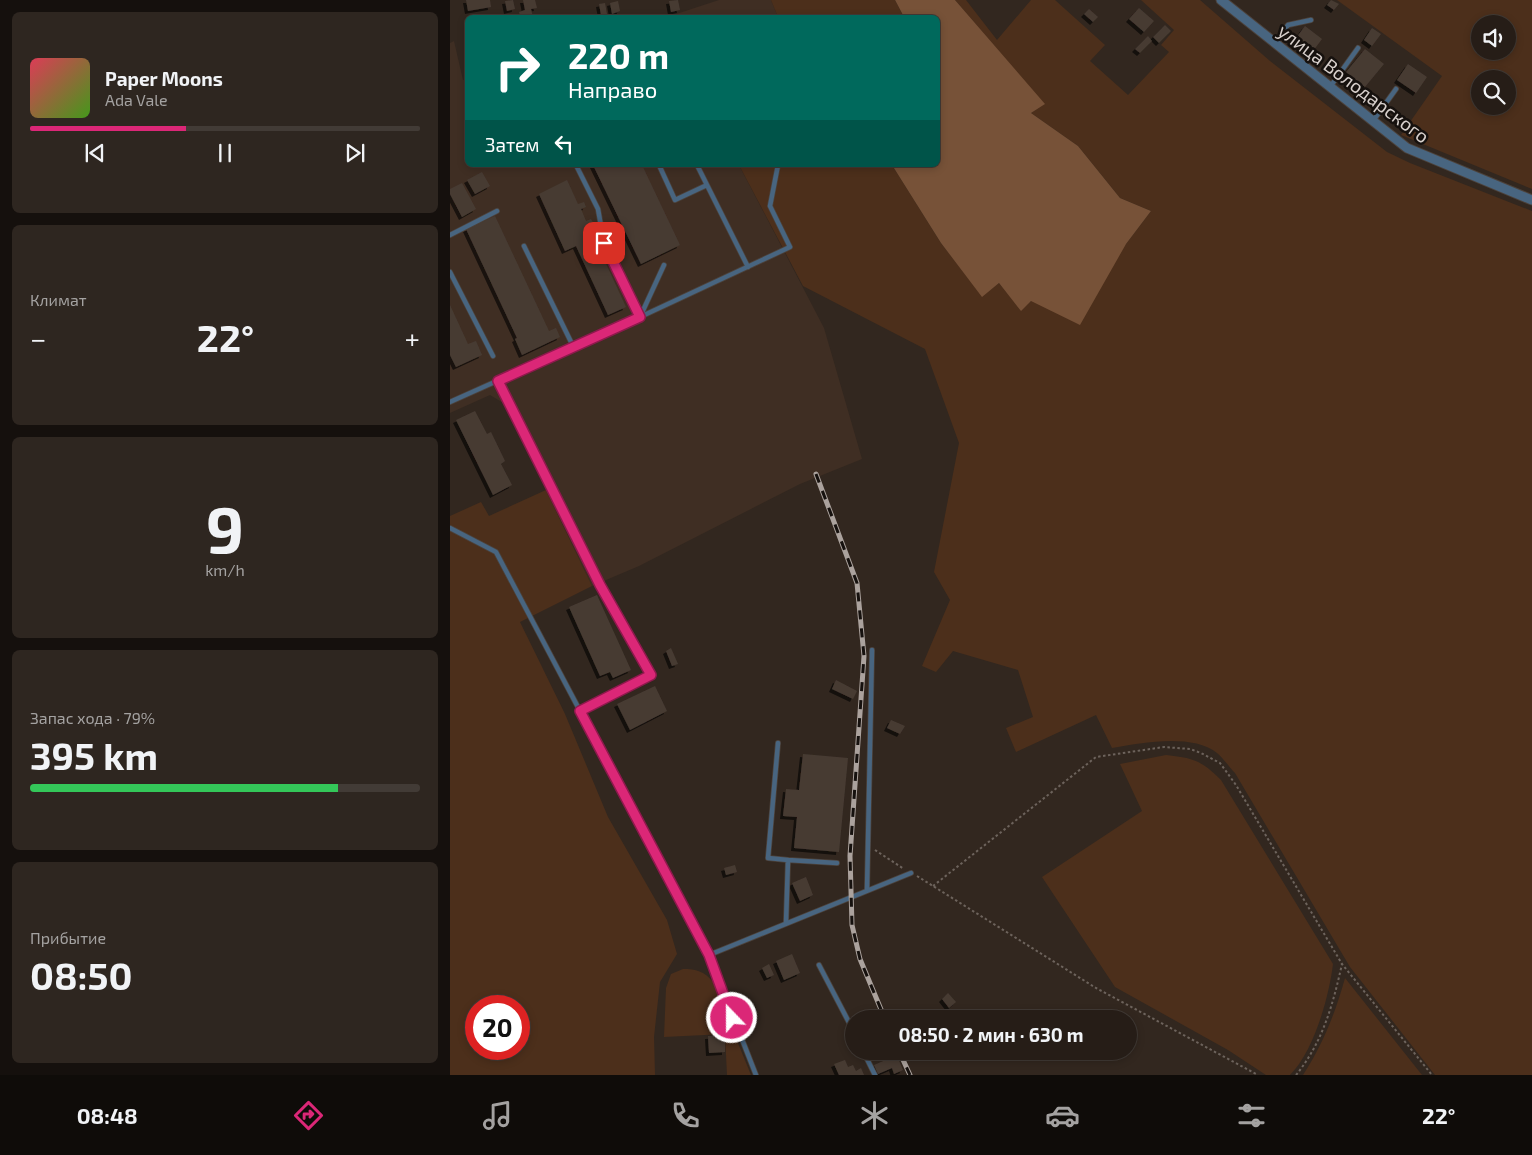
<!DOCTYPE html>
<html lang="ru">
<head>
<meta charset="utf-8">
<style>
  :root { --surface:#261d17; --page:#2e2620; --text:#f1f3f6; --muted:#a4a2a1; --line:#423b36; --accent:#db2777 }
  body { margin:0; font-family:"Exo 2",sans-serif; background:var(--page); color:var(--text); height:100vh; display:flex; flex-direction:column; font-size:19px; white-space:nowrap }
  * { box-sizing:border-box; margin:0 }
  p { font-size:16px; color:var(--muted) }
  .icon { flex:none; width:28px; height:28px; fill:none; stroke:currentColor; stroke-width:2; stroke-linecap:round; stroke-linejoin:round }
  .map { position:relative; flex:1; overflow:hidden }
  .sheet { display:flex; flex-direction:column; gap:12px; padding:12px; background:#15100d; width:450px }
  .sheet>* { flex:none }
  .hud { position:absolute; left:15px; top:15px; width:475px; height:152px; border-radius:8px; box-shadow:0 2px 8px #0003,0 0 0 1px var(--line); background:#00695c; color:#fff; overflow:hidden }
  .controls { position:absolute; left:1021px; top:15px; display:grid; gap:10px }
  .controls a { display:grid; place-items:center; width:45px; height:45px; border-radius:50%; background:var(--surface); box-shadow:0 2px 8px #0003,0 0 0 1px var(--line); font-size:25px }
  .speed { position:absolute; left:15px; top:995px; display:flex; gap:10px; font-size:25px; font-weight:700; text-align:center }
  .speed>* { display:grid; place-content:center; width:65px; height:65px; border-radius:50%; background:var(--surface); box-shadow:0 2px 8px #0003,0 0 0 1px var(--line); line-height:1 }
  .speed .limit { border:8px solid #d22; background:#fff; color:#111 }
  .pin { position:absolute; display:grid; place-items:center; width:42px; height:42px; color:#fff; margin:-21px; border-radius:10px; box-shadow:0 2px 8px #0006 }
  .me { position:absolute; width:55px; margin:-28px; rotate:338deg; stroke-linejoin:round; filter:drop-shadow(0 0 4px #0008) }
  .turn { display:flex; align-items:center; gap:18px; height:105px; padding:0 20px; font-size:22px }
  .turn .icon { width:65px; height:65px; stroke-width:2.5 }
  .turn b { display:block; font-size:35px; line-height:42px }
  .then { display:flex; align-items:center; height:48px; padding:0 20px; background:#0003; gap:10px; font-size:19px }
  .big { font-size:38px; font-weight:700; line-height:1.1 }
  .sheet .widget { flex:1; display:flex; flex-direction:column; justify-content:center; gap:8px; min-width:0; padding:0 18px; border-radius:8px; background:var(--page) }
  .sheet .dial { align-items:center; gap:0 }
  .dial b { font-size:65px; line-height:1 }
  .song { display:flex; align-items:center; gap:15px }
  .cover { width:60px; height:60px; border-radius:8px; background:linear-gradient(135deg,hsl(350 70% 55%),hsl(100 70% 35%)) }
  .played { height:5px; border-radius:2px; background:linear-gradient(90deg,var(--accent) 40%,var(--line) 40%) }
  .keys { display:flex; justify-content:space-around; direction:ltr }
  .heat { display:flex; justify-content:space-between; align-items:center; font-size:28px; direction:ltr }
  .charge { height:8px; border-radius:4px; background:linear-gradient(90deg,#34c759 79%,var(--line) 0) }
  .trip { position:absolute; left:395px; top:1010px; width:292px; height:50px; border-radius:25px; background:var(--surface); box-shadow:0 2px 8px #0003,0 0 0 1px var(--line); font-weight:700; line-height:50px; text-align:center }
  .tab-bar { display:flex; height:80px; justify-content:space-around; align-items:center; background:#0f0c09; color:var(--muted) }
  .tab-bar .icon { width:35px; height:35px }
  .tab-bar .selected { color:var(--accent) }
  .tab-bar b { font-size:22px; color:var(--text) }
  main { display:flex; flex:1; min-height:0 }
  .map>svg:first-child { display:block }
  .built { fill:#3f2e23 }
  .green { fill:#4c2f1b; fill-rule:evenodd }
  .forest { fill:#775238 }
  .building { fill:#473b33; filter:url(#shadow) }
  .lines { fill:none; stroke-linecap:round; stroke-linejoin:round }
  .service-casing { stroke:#4c423b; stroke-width:6 }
  .minor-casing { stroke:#4c423b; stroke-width:11 }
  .path { stroke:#6d635c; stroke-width:2; stroke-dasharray:2.5 2.5; stroke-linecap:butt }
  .service { stroke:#486580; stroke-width:4.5 }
  .minor { stroke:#486580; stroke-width:9 }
  .rail-casing { stroke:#aba29d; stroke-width:5 }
  .rail { stroke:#16110e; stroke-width:3; stroke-dasharray:9; stroke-linecap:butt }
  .route-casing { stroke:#8e194d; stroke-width:12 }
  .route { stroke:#db2777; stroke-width:9 }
  .labels { text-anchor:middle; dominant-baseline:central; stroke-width:5; stroke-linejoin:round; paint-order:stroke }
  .street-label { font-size:19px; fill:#d7cfcb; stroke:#16110e }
</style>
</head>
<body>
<main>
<section class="sheet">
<div class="widget">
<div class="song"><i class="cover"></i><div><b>Paper Moons</b><p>Ada Vale</p></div></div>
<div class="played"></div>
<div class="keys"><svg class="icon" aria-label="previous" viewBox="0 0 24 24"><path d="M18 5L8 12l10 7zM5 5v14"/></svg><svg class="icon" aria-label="pause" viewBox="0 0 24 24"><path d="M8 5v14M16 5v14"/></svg><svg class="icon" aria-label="next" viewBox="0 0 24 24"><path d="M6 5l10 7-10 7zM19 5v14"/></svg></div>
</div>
<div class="widget"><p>Климат</p>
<div class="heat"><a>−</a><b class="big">22°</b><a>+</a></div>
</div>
<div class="widget dial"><b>9</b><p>km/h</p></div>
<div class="widget"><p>Запас хода · 79%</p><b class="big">395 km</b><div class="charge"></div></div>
<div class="widget"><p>Прибытие</p><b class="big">08:50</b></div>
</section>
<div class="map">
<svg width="1082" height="1075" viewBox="0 0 1082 1075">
  <defs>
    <filter id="shadow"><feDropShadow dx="-3" dy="3" stdDeviation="0" flood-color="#0009"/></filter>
  </defs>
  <rect width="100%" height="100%" fill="#32271f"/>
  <!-- built -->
  <path class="built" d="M269,0H321L328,17L214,18Z
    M4,41L13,80L17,79L18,165H289L374,328L412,459L350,484L189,566L142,586L55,404L40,395L0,413V43Z"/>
  <!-- green -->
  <path class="green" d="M321,0H445L454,17H328Z
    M505,0H516L547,40L581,0H605L655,45L640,61L678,95L719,52L711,45L724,30L691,0H750L820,61L937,152L960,163L1082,211V1075H985L900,967L785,773C779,767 774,759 767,753C742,733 691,743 662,748L646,715L566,752L556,728L583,717L568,670L503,651L486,672L472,666L500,600L484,572L509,443L475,349L353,286L289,165H442L491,243L532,296L549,283L571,310L581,301L676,244L701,211L670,198L628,146L581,113L594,104Z
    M887,0H1082V189L951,135L992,76ZM1030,24H1058V51H1030ZM1030,79H1058V106H1030Z
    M96,490L142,586L70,622L115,714L158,817L217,920L227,954L210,982L204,1037L205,1075H0V516L31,502L39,516ZM26,1006H69V1049H26Z
    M716,755C743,758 751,760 771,780L883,964C879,997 864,1051 840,1075H816L778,1050L665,987L592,877L692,811L670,764Z
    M233,969C246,969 254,971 263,982L301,1075H277L275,1034L214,1037L216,988L221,974Z
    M895,978L972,1075H853C873,1044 885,1014 895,978Z"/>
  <!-- forest -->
  <path class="forest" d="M445,0H505L595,104L581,113L628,146L670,198L701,211L676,244L630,325L581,301L571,311L549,283L532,297L491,243L442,165H488V18L454,17Z"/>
  <!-- building -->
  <path class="building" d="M16,0H40L41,7L18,11Z
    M63,0L65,9L57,11L55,1Z
    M73,0H85L87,8L81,9L83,17L78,18L77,15L70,16L69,12L75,10Z
    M228,0L230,10L221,12L219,1Z
    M881,0L889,4L884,10L877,5Z
    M168,1L170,11L162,14L160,3Z
    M155,3L157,14L151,15L149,4Z
    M689,8L704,21L694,32L679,19Z
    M639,9L648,17L643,22L634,14Z
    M715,25L721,31L709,43L703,37Z
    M855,26L872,39L863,51L846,38Z
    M922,28L931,34L922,46L914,40Z
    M698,36L702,41L690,53L685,49Z
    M915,49L934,64L915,87L896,72Z
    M958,64L977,77L966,93L947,80Z
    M143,165H192L230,245L191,264Z
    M32,172L40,186L25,194L17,180Z
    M117,180L128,204L134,202L136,207L131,209L136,221L141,219L145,226L140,229L176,307L158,315L126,246L115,251L89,194Z
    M12,183L26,209L12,217L0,194V189Z
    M45,216L99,331L106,328L110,337L72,355L65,339L67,338L16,229Z
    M0,305L18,344L26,341L32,355L6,367L0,355Z
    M25,411L37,434L41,432L55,461L51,464L62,485L43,495L6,420Z
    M147,595L181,670L163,678L160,672L150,676L119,607Z
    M221,648L228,664L222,666L216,651Z
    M386,680L407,691L403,699L382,689Z
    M205,686L217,711L180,730L167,704Z
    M441,720L455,726L450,734L437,728Z
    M353,754L398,758L389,852L344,848L347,817L333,816L336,789L349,790Z
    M285,865L287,872L276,875L274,868Z
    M356,877L363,895L350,901L342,883Z
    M342,954L350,973L334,980L326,961Z
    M319,964L324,975L317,978L312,968Z
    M498,993L506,1002L499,1008L492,999Z
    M513,1009L520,1019H498Z
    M275,1035V1052L259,1053L258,1036Z
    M445,1051L453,1070L444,1074L442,1068L428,1074L424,1065L438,1059L436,1055Z
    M395,1060L398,1067L403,1065L406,1071L411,1068L414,1075H389L384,1064Z"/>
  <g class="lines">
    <defs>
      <path id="service" d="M825,43L838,25L861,20
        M880,87L908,48
        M923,121L946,89
        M209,165L225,200L257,185
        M247,165L298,267
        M0,235L47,211
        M74,246L123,346
        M0,272L43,356
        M190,317L340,247L320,206L328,165
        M190,317L214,265
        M49,381L150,585L201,675L130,711
        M0,402L190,317L154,243L148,209L126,165
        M0,528L46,552L259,955
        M328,743L318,858L338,860
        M417,890L422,650
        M336,923L338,860L387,863
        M369,965L404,1032
        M413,1051L425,1075
        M306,1075L259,955L461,873"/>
      <path id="minor" d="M771,0L957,148L1082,200"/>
    </defs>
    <!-- service casing -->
    <use href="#service" class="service-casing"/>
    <!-- minor casing -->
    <use href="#minor" class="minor-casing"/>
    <!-- path -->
    <path class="path" d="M425,850L454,869
      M467,876L646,988L808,1075
      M483,886L646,757L714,747L740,749L751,753L770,763L786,785L892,964L982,1075
      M846,1075C873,1042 883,1004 892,964"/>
    <!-- service -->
    <use href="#service" class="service"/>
    <!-- minor -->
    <use href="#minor" class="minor"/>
    <defs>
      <path id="rail" d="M366,474L407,583L414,656L400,856L402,925L410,959L435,1019
        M449,1051L460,1075"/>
    </defs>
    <!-- rail casing -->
    <use href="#rail" class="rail-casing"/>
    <!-- rail -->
    <use href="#rail" class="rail"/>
  </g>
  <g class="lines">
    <defs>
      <path id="route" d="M154,243L190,317L48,381L150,585L201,675L130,711L259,955L282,1018"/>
    </defs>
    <!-- route casing -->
    <use href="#route" class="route-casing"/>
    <!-- route -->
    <use href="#route" class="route"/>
  </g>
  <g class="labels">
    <!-- street labels -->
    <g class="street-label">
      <text transform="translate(904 83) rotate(37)">улица Володарского</text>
    </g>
  </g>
</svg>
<div class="controls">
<a><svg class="icon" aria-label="sound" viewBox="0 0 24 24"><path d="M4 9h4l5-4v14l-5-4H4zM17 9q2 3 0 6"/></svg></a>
<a><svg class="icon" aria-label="search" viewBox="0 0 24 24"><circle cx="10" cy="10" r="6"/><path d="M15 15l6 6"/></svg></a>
</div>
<div class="speed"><div class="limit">20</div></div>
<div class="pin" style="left:154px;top:243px;background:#d93025"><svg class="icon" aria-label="arrive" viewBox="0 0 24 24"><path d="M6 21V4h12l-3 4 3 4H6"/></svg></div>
<svg class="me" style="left:282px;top:1018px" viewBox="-20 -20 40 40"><circle r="17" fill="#db2777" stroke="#fff" stroke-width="3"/><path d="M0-11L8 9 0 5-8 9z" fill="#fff"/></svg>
<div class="trip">08:50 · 2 мин · 630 m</div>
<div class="hud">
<div class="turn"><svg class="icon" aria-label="right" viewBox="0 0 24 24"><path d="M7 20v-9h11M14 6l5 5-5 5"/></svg><div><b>220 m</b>Направо</div></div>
<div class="then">Затем<svg class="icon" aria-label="left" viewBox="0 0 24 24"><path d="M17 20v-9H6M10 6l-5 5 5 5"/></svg></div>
</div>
</div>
</main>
<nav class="tab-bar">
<b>08:48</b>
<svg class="icon selected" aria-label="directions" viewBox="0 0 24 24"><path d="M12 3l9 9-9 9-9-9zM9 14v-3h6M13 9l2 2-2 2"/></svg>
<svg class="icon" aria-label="music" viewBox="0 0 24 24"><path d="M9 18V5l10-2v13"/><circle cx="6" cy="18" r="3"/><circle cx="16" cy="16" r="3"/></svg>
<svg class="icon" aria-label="phone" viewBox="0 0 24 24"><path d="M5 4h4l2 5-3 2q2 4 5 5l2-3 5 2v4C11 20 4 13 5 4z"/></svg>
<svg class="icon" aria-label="climate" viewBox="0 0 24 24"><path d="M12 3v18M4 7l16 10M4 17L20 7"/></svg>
<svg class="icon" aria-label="car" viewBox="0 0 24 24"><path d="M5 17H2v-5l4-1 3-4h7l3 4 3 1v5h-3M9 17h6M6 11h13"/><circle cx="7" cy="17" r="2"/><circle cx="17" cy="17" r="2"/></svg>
<svg class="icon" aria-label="filters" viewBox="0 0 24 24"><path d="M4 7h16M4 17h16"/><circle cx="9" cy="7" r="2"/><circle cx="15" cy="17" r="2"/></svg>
<b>22°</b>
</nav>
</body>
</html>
